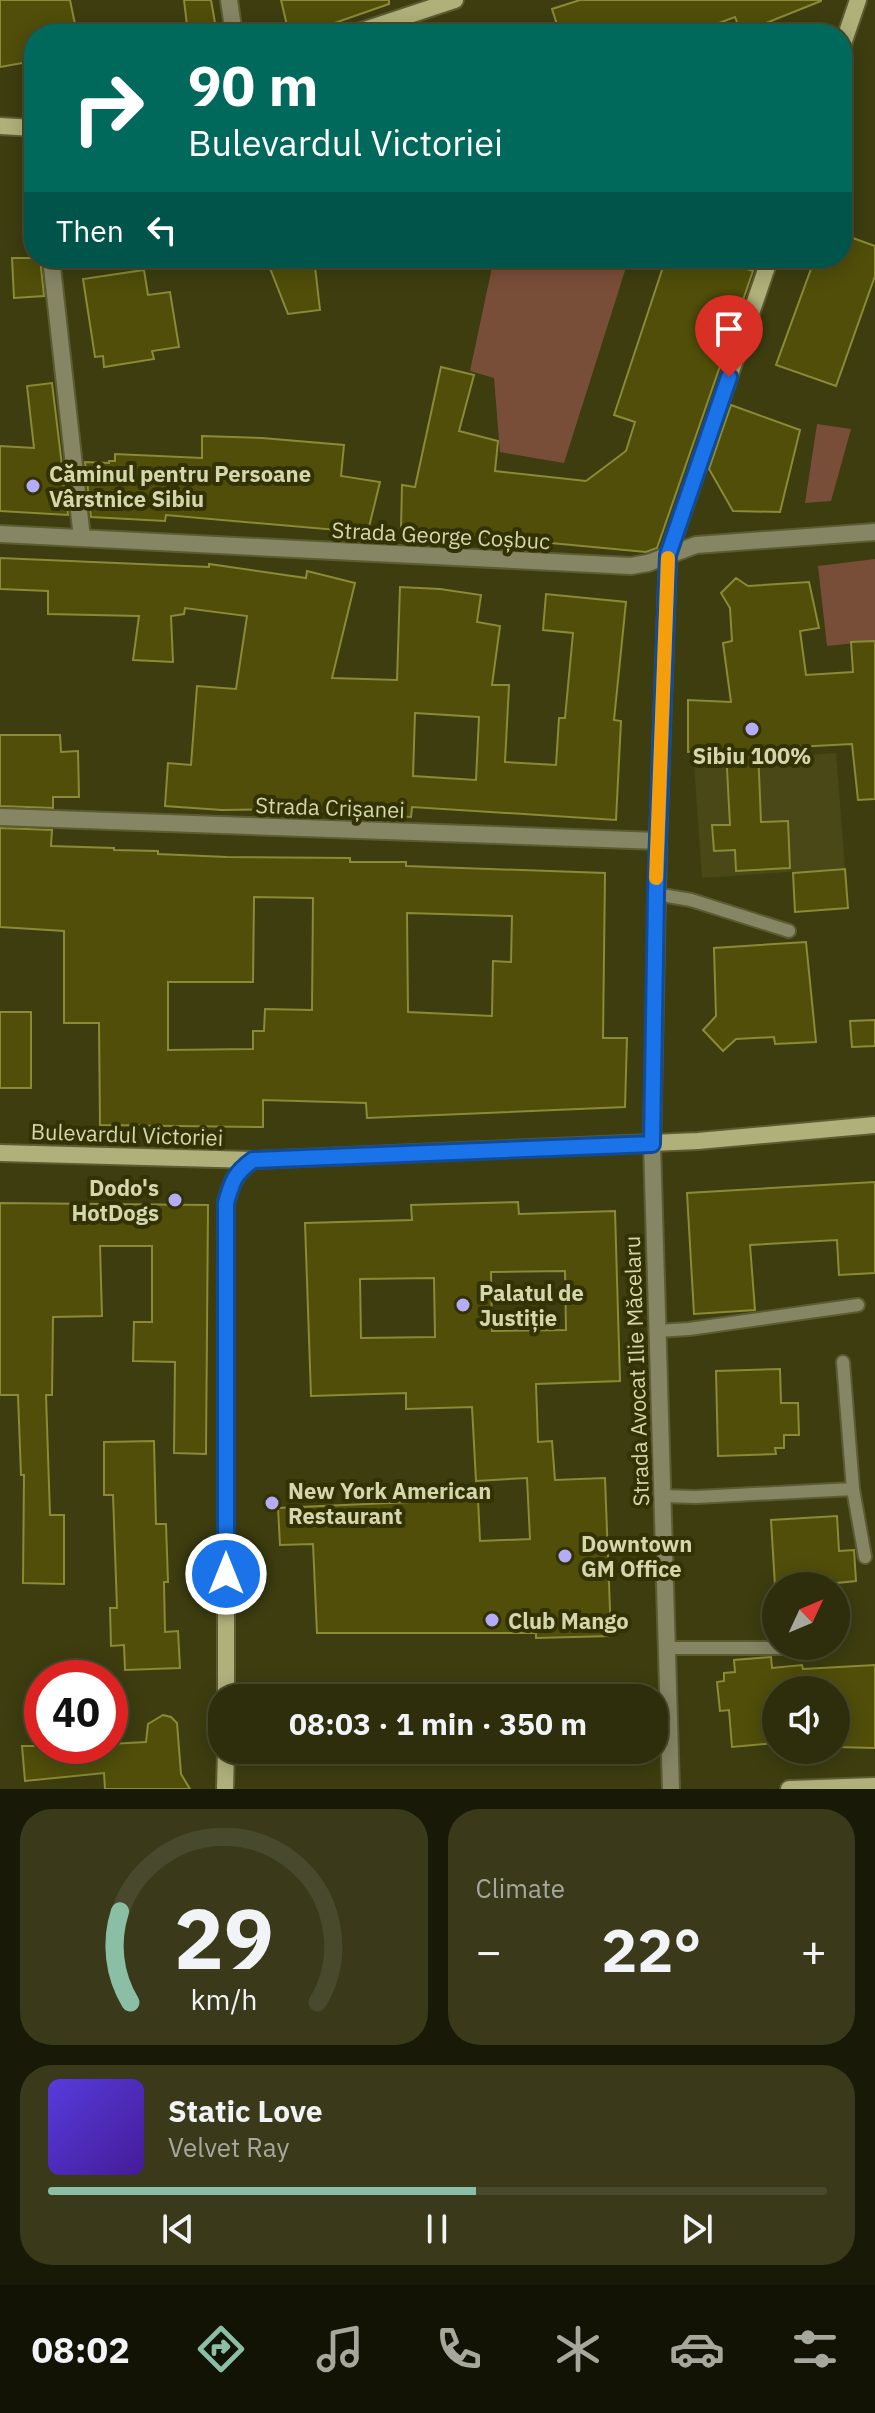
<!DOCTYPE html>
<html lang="en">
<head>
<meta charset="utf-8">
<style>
  :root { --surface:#2e2e0c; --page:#3a3a1a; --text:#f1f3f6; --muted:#a7a89d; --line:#494a2d; --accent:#8abfa5 }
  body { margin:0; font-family:"IBM Plex Sans",sans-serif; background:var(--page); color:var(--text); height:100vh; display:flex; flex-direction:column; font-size:30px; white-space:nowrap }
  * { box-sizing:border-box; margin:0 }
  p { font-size:26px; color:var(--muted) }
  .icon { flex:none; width:44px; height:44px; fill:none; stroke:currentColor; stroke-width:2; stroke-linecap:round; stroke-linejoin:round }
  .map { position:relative; height:1789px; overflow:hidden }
  .side { display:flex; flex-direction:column; gap:20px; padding:20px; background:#191907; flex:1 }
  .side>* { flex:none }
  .guide { position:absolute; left:24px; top:24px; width:828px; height:244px; border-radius:32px; box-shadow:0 4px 20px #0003,0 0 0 2px var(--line); background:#00695c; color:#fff; overflow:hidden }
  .needle { width:52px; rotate:46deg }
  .controls { position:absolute; left:762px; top:1572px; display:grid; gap:16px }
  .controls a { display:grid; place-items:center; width:88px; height:88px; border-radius:50%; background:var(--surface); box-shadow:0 4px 20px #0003,0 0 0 2px var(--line); font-size:40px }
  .speed { position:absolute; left:24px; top:1660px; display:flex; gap:16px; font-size:40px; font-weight:700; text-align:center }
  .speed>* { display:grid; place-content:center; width:104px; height:104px; border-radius:50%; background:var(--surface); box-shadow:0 4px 20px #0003,0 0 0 2px var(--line); line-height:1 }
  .speed .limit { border:12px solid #d22; background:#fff; color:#111 }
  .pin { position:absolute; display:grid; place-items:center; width:68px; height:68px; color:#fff; margin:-82px -34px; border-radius:50% 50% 50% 0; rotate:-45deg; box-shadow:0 0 8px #0007 }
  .pin .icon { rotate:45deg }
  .me { position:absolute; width:88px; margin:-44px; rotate:0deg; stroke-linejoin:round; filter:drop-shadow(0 0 6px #0008) }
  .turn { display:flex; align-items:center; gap:28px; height:168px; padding:0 32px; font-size:36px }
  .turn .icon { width:104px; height:104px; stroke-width:2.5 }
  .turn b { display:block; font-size:56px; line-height:68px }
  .then { display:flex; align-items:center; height:76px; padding:0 32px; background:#0003; gap:16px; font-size:30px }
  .big { font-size:60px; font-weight:700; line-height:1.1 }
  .side .tile { flex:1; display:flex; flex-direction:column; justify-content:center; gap:12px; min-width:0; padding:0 28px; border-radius:32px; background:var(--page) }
  .side .dial { align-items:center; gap:0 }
  .dial svg { height:208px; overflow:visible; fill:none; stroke:var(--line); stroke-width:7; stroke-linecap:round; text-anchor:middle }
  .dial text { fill:var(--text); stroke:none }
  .song { display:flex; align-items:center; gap:24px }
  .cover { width:96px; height:96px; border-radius:12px; background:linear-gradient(135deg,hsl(250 70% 55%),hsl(260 70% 35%)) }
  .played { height:8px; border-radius:4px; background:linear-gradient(90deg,var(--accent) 55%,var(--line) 55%) }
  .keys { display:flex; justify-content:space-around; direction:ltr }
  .heat { display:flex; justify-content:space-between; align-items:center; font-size:44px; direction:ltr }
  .side .tiles { flex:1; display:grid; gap:20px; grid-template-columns:1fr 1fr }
  .tile:last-child { grid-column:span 2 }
  .trip { position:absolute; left:208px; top:1684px; width:460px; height:80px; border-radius:32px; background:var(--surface); box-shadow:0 4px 20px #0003,0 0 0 2px var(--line); font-weight:700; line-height:80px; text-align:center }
  .dock { display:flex; height:128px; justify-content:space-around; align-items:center; background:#121205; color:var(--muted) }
  .dock .icon { width:56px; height:56px }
  .dock .on { color:var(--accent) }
  .dock b { font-size:36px; color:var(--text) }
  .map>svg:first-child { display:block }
  .built { fill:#494816 }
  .green { fill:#794e38 }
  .building { fill:#504e09; stroke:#8b8a37; stroke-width:2; fill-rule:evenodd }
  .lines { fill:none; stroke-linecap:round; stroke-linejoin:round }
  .lane-casing { stroke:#5b5c30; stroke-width:16 }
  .street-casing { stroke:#5b5c30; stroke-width:20 }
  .secondary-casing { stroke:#5b5c30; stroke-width:20 }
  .lane { stroke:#868665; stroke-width:12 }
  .street { stroke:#868665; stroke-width:16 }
  .secondary { stroke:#b0b07b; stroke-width:16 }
  .route-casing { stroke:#114b97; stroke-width:20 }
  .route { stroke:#1a73e8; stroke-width:14 }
  .slow { stroke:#f59e0b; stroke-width:14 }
  .poi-dot { fill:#b4acf9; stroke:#333204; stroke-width:3 }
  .labels { text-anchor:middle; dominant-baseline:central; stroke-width:8; stroke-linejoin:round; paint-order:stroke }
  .poi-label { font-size:22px; font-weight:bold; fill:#d5d6ae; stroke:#333204; text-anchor:start }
  .street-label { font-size:22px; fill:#d5d6ae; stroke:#333204 }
</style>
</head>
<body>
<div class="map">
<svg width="875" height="1789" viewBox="0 0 875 1789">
  <rect width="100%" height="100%" fill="#3d3d10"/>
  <!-- built -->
  <path class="built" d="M836,753L845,868L702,878L694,763Z"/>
  <!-- green -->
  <path class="green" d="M494,258H629L564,463L500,452L494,378L470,371Z
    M817,424L851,429L831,501L805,503Z
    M875,559V641L827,646L818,566Z"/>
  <!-- building -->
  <path class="building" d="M0,0H70L77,34H34V61L0,67Z
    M184,0H211L217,34H188Z
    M281,0H389V4L303,34H289Z
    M580,0H821V1L741,33L735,17L689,34H560L552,9Z
    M842,234L875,246V276L836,386L776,365L815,258H842Z
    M12,258H40L44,296L14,298Z
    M266,258H314L320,310L288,314Z
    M666,258H714L753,271L657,548L646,552L401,529L402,485L415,487L441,367L474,375L459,431L498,441L495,471L586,481L626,451L635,422L614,415Z
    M144,270L148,295L170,292L179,347L152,351L154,359L104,367L103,356L95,357L83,279Z
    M52,383L68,515L0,511V446L34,448L27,386Z
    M731,405L800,430L780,512L733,511L709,469Z
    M202,436L262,438L344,445L341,476L380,482L369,527L337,525V530L166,515L165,521L91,517L85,462L109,463V461H115V454L202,458Z
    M0,558L209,567V564L306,578L307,571L355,583L332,678L397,680L400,587L440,589L481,595L477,622L500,626L492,685H509L505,762L556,765L559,718H565L573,633L543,630L546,594L626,602L614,720L621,721L616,820L412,807L411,817L278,809L222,810L165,806L168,763L191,765L197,686L236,689L247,616L185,608L184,614L171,616L173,662L133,660L139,616L48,614V591L0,589ZM415,713L479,717L476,780L413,776Z
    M736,578L748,586L809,582L819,628L800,631L806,675L853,672L851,642L875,641V799L858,800L852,744L758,749L761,822L788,821L790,868L736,871L735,850L714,851L712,825H730L726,750L688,752V700L731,702L723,643L732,641L730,608L721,593Z
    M0,735H60L61,752L78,751L79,797H53V808L0,806Z
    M0,828L52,830L51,846L114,848V850L158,851V854L227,857L350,858V862H406V866L605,873L603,1038H627L625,1107L367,1118L366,1103L263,1100V1127L100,1125L99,1023H64V931L0,927ZM254,897L313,898L312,1010L265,1009L264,1031H253V1049L168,1050V982H253ZM407,913L512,916L511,962L493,961L492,1016L408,1012Z
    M845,869L848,908L795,912L793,873Z
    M806,942L816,1042L775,1044L774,1037L736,1039L723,1051L703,1030L716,1016L714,948Z
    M0,1012H31V1088H0Z
    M875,1020V1046L852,1047L850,1021Z
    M875,1182V1273L839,1275L837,1240L750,1245L755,1310L694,1314L687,1193Z
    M518,1202L519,1214L615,1211L620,1381L536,1384L538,1442L552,1441L555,1480L605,1478L611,1636L536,1638V1633H317L313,1544L280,1545L278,1508L478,1499L480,1541L530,1539L527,1478L476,1481L472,1407L406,1409V1393L311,1396L305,1223L412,1220L411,1205ZM565,1271L566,1330L492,1331L491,1272ZM434,1278L435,1337L361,1338L360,1279Z
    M0,1203L208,1205L206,1454L174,1453L175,1362L133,1361L134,1322H152V1246H100L102,1316L53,1317L52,1395H46L50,1515H64V1584L23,1583L24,1475H21L18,1395H0Z
    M780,1369L781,1403H798L799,1435H784V1448H775L776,1454L718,1456L716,1371Z
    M154,1441L156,1524H166L168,1582H164L165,1632L178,1631L180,1668L125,1670L124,1645L111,1646L110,1608H117L113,1495H104V1442Z
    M837,1516L839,1551L854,1550L856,1581L837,1583V1586H775L771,1520Z
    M771,1657L772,1668L802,1665L803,1669L875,1665V1748L836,1747V1690H776V1743L732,1747L729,1710L720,1711L717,1682L724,1681V1673L735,1672L734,1660Z
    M163,1715L171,1717L177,1723L181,1774L190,1789H105L104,1773L25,1781L22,1746H110V1744L146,1742L148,1724Z"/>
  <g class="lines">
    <defs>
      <path id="lane" d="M656,894L691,900L789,931
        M657,1331L689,1329L858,1305
        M853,1489L865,1557
        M662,1496L696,1497L853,1489L843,1362
        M666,1648H821"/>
      <path id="street" d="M229,0L234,34
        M51,258L82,538
        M0,534L631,566L648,563L696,545L875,532
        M0,817L658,841
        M652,1144L671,1789"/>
      <path id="secondary" d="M352,34L455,0
        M842,47L858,0
        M0,126L34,128
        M652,1144L658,841L668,555L770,258
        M0,1153L253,1160L698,1141L875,1125
        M226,1698V1203C232,1181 235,1173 253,1160
        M225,1789L226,1750
        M789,1789L875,1786"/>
    </defs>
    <!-- lane casing -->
    <use href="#lane" class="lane-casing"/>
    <!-- street casing -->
    <use href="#street" class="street-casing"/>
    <!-- secondary casing -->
    <use href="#secondary" class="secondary-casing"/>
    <!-- lane -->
    <use href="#lane" class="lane"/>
    <!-- street -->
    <use href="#street" class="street"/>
    <!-- secondary -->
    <use href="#secondary" class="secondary"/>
  </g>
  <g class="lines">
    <defs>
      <path id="route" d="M226,1574V1203C232,1181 235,1173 253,1160L652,1144L656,894L668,555L729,377"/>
    </defs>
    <!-- route casing -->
    <use href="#route" class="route-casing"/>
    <!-- route -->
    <use href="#route" class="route"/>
    <!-- slow -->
    <path class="slow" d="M656,878L668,558"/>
  </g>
  <!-- markers -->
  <g class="poi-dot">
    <circle cx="33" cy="486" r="8"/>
    <circle cx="752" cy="729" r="8"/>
    <circle cx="175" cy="1200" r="8"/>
    <circle cx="463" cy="1305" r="8"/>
    <circle cx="272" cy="1503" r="8"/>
    <circle cx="565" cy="1556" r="8"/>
    <circle cx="492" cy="1620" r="8"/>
  </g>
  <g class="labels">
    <!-- poi labels -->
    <g class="poi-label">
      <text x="49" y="473">Căminul pentru Persoane<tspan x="49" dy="25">Vârstnice Sibiu</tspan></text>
      <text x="752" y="755" text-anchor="middle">Sibiu 100%</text>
      <text x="159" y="1187" text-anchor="end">Dodo's<tspan x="159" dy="25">HotDogs</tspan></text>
      <text x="479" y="1292">Palatul de<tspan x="479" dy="25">Justiție</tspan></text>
      <text x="288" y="1490">New York American<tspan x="288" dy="25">Restaurant</tspan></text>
      <text x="581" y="1543">Downtown<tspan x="581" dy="25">GM Office</tspan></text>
      <text x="508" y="1620">Club Mango</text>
    </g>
    <!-- street labels -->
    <g class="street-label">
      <text transform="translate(441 535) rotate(3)">Strada George Coșbuc</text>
      <text transform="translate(330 807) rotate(2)">Strada Crișanei</text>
      <text transform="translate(127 1134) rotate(2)">Bulevardul Victoriei</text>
      <text transform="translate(636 1371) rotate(-92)">Strada Avocat Ilie Măcelaru</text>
    </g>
  </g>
</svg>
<div class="controls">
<a><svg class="needle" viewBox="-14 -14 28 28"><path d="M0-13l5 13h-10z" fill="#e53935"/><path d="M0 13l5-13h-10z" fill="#a7a89d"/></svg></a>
<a><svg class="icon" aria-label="sound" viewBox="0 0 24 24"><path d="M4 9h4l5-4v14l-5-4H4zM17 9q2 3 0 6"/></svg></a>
</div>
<div class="speed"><div class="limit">40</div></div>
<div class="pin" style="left:729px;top:377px;background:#d93025"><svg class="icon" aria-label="arrive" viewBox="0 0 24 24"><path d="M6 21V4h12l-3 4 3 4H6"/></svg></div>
<svg class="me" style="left:226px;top:1574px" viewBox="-20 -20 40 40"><circle r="17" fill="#1a73e8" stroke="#fff" stroke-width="3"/><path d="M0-11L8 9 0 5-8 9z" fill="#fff"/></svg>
<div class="trip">08:03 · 1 min · 350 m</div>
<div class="guide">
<div class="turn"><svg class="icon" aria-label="right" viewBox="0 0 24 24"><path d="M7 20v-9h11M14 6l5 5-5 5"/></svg><div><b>90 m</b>Bulevardul Victoriei</div></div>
<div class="then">Then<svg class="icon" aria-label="left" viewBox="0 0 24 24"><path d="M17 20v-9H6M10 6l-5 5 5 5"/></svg></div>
</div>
</div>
<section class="side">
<div class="tiles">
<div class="tile dial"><svg viewBox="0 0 100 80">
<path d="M14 69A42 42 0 1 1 86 69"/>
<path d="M14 69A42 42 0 0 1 10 34" stroke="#8abfa5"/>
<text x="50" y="56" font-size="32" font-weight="700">29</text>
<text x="50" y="72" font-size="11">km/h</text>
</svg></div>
<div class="tile"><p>Climate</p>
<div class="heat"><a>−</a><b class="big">22°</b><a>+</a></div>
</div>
<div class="tile">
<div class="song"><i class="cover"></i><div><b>Static Love</b><p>Velvet Ray</p></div></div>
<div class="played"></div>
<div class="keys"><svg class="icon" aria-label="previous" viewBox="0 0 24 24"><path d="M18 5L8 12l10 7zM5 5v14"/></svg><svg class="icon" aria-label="pause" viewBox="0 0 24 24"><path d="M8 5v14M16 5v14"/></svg><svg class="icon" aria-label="next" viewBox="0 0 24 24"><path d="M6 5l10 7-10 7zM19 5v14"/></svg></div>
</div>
</div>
</section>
<nav class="dock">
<b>08:02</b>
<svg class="icon on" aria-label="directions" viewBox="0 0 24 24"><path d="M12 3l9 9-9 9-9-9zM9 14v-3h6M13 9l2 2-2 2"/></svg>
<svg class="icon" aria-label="music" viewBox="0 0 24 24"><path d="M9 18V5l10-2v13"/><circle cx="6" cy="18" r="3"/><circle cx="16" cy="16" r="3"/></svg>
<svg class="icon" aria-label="phone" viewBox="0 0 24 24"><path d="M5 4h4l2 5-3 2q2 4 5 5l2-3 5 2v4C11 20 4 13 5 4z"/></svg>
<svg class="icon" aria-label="climate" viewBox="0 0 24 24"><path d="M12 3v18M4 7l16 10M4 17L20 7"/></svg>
<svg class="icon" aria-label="car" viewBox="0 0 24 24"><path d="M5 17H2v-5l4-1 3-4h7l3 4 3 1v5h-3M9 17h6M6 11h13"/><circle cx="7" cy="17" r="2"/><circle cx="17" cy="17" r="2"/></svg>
<svg class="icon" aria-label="filters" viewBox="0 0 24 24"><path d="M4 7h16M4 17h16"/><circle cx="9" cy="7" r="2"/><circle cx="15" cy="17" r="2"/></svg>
</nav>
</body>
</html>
